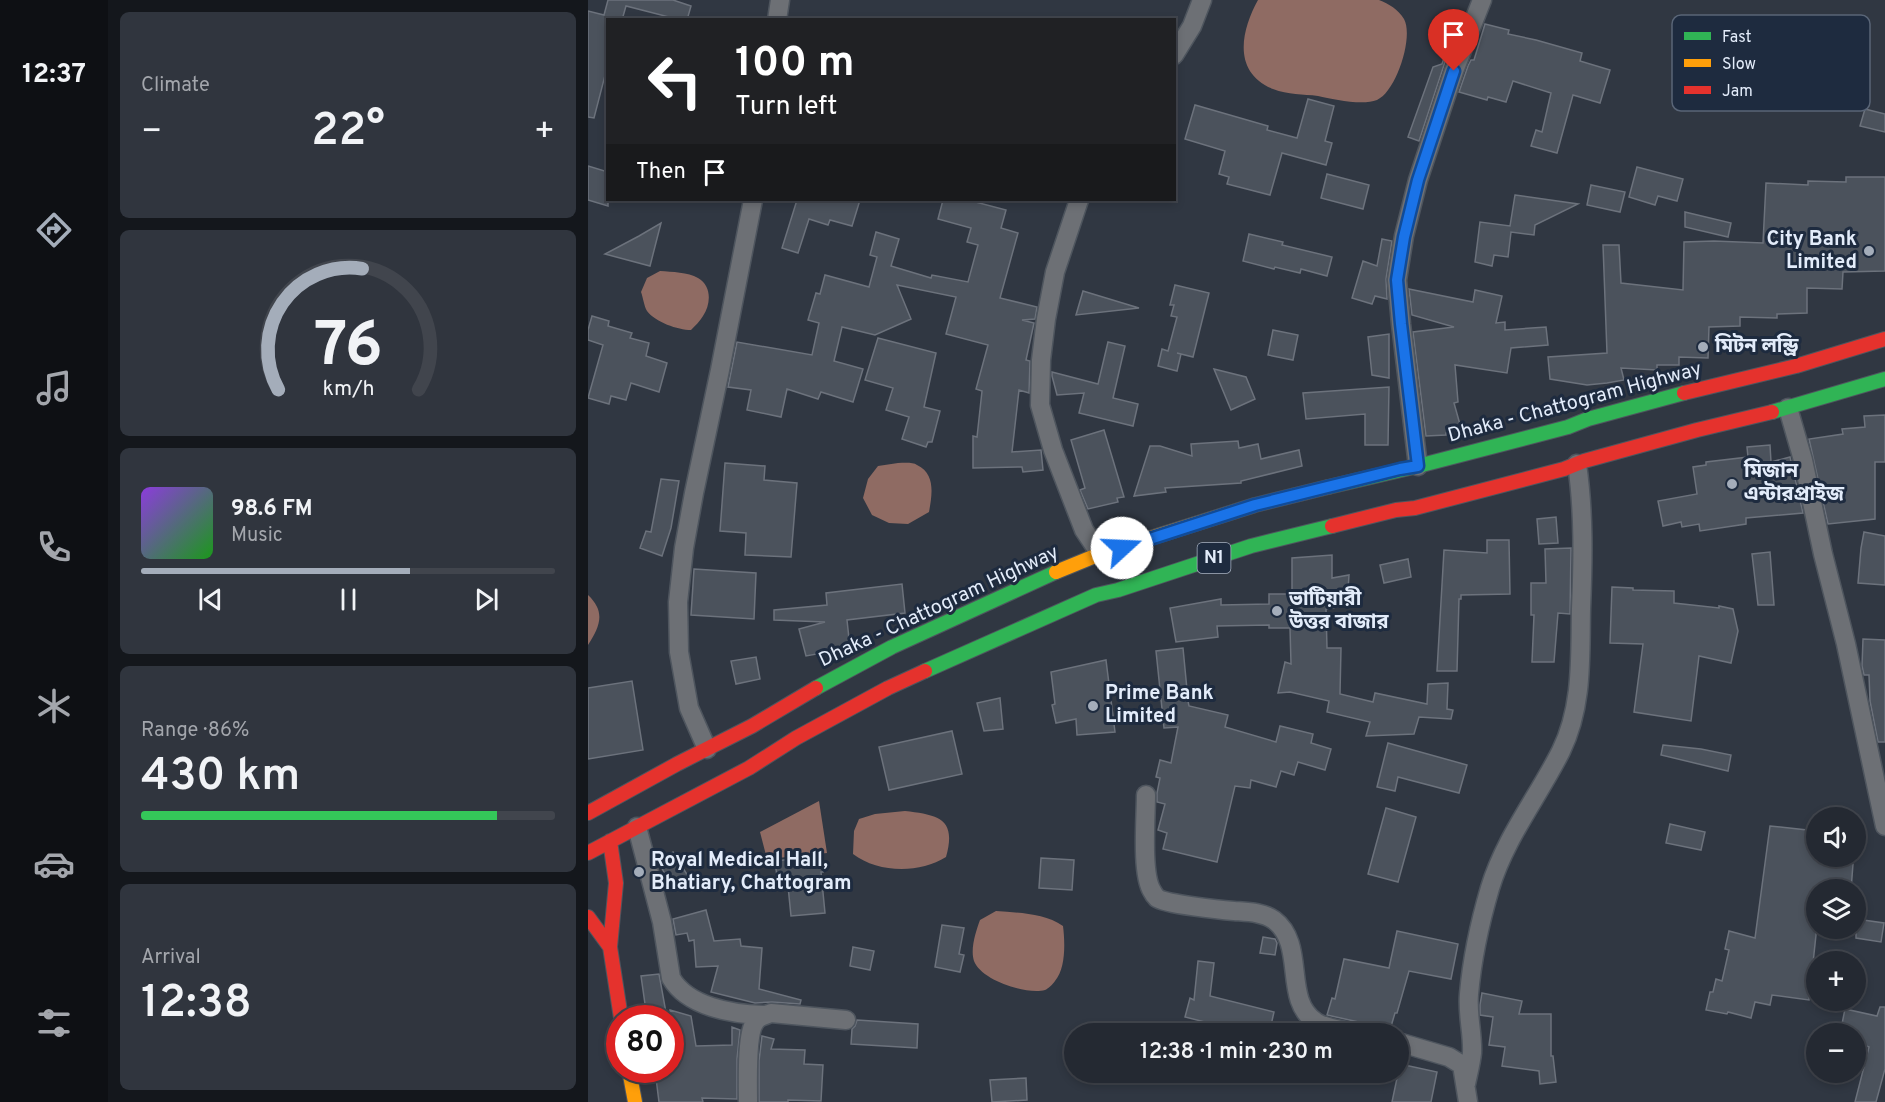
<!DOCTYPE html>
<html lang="en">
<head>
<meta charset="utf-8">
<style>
  :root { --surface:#242932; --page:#30353e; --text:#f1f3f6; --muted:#a3a6ac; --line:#41454d; --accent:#a4adba }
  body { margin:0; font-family:Overpass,"Noto Sans Bengali",sans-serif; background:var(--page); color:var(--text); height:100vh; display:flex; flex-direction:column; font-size:22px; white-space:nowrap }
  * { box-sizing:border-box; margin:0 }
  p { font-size:20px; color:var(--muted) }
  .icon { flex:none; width:33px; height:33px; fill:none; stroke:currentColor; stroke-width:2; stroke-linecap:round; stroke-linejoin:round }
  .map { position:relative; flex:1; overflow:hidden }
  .sheet { display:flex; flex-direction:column; gap:12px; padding:12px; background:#14171c; width:480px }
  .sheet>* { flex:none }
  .guide { position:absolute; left:18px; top:18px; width:570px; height:183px; border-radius:0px; box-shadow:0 3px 9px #0003,0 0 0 2px var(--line); background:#202124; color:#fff; overflow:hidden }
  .buttons { position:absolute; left:1218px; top:807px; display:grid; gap:12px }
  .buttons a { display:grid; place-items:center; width:60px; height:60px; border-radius:50%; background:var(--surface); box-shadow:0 3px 9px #0003,0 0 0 2px var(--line); font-size:30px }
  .speed { position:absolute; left:18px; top:1005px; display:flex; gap:12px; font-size:30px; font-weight:700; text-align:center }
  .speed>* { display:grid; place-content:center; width:78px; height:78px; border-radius:50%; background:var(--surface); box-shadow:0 3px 9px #0003,0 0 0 2px var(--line); line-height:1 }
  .speed .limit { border:9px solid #d22; background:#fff; color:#111 }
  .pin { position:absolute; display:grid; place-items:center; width:51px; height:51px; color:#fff; margin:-62px -26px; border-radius:50% 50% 50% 0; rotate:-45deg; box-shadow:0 0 6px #0007 }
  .pin .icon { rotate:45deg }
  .me { position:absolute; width:66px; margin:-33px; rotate:70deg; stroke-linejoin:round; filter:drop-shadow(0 0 4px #0008) }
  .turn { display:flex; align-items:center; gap:21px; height:126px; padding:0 30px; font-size:27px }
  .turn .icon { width:78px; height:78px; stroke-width:2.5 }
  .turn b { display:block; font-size:42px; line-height:51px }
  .then { display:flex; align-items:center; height:57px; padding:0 30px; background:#0003; gap:12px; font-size:22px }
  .big { font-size:45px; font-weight:600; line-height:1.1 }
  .sheet .tile { flex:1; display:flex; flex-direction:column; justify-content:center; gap:9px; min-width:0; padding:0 21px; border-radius:9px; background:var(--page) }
  .sheet .dial { align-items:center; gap:0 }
  .dial svg { height:156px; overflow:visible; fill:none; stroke:var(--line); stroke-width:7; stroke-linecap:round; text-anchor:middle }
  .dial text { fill:var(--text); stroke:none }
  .song { display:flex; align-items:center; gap:18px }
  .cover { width:72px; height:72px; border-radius:9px; background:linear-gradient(135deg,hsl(270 70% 55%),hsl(120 70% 35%)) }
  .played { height:6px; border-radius:3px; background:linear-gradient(90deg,var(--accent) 65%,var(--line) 65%) }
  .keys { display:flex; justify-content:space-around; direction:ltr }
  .heat { display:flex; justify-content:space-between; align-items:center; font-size:33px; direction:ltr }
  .charge { height:9px; border-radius:4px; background:linear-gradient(90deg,#34c759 86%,var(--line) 0) }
  .trip { position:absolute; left:476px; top:1023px; width:345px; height:60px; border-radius:30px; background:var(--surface); box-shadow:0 3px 9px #0003,0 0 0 2px var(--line); font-weight:600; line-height:60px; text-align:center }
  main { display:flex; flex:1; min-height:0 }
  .menu { display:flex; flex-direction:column; width:108px; justify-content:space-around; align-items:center; background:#0e1014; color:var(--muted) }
  .menu .icon { width:42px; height:42px }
  .menu .on { color:var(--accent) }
  .menu b { font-size:27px; color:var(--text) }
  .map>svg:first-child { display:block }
  .water { fill:#8f6b63 }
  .building { fill:#4b525c; stroke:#6c727c; stroke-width:1.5 }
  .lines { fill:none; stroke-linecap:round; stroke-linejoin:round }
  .street-casing { stroke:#4e555e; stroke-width:21 }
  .fast-casing { stroke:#4e555e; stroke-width:16 }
  .slow-casing { stroke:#4e555e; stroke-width:16 }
  .jam-casing { stroke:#4e555e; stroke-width:16 }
  .street { stroke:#6d7075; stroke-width:18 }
  .fast { stroke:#30b455; stroke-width:14 }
  .slow { stroke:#ff9f0a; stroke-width:14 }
  .jam { stroke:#e5322d; stroke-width:14 }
  .route-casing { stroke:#114b97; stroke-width:15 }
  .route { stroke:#1a73e8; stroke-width:10 }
  .poi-dot { fill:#a4adba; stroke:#1e2b3f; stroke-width:2 }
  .labels { text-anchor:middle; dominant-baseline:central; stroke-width:6; stroke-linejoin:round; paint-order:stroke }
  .shield { fill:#1e2b3f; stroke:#a8b2c2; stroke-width:1.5 }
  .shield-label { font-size:18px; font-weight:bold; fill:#e3ecfa }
  .poi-label { font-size:20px; font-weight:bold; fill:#e3ecfa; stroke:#1e2b3f; text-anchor:start }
  .street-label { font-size:20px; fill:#e3ecfa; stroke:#1e2b3f }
  .key { fill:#1e2b3f; stroke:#596577; stroke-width:1.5 }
  .key-label { font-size:16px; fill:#e3ecfa }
</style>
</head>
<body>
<main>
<nav class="menu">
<b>12:37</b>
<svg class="icon on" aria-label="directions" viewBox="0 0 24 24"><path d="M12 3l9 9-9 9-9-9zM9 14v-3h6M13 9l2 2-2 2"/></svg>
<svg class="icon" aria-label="music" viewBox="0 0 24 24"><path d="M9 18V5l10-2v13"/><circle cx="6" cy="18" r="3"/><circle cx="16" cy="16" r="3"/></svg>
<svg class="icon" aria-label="phone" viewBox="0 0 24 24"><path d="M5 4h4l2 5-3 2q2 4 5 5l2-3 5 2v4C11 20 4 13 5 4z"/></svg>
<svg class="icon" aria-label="climate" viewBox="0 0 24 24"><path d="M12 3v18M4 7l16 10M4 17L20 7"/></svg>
<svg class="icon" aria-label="car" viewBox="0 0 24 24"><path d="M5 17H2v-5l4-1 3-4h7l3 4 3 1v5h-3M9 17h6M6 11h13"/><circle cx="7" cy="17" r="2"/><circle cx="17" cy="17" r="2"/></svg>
<svg class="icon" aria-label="filters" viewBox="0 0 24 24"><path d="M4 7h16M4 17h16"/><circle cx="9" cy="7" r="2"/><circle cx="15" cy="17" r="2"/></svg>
</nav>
<section class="sheet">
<div class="tile"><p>Climate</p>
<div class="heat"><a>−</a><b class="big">22°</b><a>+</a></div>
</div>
<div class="tile dial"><svg viewBox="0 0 100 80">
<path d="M14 69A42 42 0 1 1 86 69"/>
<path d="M14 69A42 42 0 0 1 57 7" stroke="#a4adba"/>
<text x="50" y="56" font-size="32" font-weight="700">76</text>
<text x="50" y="72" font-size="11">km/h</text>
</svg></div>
<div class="tile">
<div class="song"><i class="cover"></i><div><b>98.6 FM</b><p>Music</p></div></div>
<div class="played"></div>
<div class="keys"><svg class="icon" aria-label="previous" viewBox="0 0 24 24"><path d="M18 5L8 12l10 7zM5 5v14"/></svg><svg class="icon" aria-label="pause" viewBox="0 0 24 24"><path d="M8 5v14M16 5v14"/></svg><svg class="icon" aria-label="next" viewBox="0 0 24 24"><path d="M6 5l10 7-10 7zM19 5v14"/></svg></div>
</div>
<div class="tile"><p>Range · 86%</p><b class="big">430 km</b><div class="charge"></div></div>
<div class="tile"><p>Arrival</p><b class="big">12:38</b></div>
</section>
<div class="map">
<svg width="1297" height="1102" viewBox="0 0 1297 1102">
  <rect width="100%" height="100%" fill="#303742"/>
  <!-- water -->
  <path class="water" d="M670,0H791C801,4 810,9 816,19C826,37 808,92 789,100C774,106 745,99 730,96C715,94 700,95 685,89C644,72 653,31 670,0Z
    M72,271C84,272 100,272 110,278C124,286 123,304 115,316C112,321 107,326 103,330C90,330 67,322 59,311C56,306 55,297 53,292L59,278Z
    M310,463C316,463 325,462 329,465C348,474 344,495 341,512L320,524L301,523L284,515L275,498L280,479L290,466Z
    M0,595C18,612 12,626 0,645Z
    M231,801L239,853L179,859L172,832Z
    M317,811C350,815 369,818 358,857C331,874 290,873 265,854L266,831L271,819L287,814Z
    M408,911C431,913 456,913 475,926C477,942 478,968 467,981C465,984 460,989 457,990C438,995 393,980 386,961C382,949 388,931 392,920Z"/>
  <!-- building -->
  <path class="building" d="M20,0H85L103,6L99,20H80L81,17L38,6L34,20H20V64L6,118L0,117V11L16,15Z
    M897,24L921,30L920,34L948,40L994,53L992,61L1022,70L1012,103L985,95L969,153L943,146L948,130L954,132L963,93L925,81L918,102L900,97L899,100L871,92L880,66L883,60H886Z
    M856,58L858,59L831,141L820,137L845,67L854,64Z
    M720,99L746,106L737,141L744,143L738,165L694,153L682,195L639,184L641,177L631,174L637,151L597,139L607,105L680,126L679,130L709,138Z
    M1277,109L1297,114V132L1272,126Z
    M0,166L20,172V206L0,200Z
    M1049,167L1095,179L1089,201L1070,196L1067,205L1041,197Z
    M739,174L781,185L775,209L733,198Z
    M1258,177H1297V271L1255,272L1254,289L1219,288V313L1189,314V318L1152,317V326L1121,327L1120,358L1091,357V365H1069V370L1033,368L1036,380L1019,383L999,385L962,379L960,357L1019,353L1015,245H1031L1033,283L1095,290L1096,242L1126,241L1175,243L1178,183L1220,185V181L1258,182Z
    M1003,185L1037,192L1032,212L999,205Z
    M927,195L990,204L947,225L946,235L923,232L920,257L906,255L904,266L887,262L892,222L922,226Z
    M209,200H272L264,226L242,220L240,225L221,219L210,253L194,248Z
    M355,200H380L418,210L413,228L430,233L412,298L449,307L447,319L434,320L446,323L438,360L442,361L441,393L431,390L424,452L453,450L455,470L435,472L434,467L385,468V436L389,437L394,391L388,389L400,345L358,334L368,297L309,285L323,319L287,335L254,327L246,361L275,369L265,402L233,392L230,399L199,389L193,417L159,410L163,390L140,387L149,342L224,355L231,323L220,320L228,293L232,294L237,275L281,287L289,257L282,255L288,232L311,239L303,266L343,278L344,275L380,282L390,245L379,242L383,228L350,219Z
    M1097,212L1143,223L1140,237L1097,227Z
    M73,223L62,266L17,254L51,236Z
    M661,234L695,242L694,245L744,257L739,276L713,269L712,273L687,267L686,269L655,261Z
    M794,239L804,241L798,279L799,299L787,296L784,304L764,298L775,261L789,266Z
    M587,285L621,293L605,357L589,353L593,354L589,371L570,366L574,349L580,351L589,317L583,316L586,305H582Z
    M821,289L885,302L887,290L914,296L908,323L917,322V330L958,327L960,345L923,348L919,373L867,365L870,402L866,403L873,428L858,433V435L838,436L825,332L866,327L824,315Z
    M495,291L551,308L488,315Z
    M4,316L21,321L20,326L44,333L42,338L61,343L58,356L79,363L71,392L43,383L38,400L23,396L21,404L0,398L15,345L0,340V330Z
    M685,330L710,335L705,360L680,355Z
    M801,334V378L784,375L780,337Z
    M290,338L348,353L336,407L352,411L344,442H340L338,447L314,439L321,417L298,410L305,388L277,380Z
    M520,342L537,346L525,398L550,404L545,426L491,413L496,393L469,395L464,376V372L510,384Z
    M626,369L658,377L667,399L643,410Z
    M801,387L800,445H777V414L718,419L715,393Z
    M1297,415V462H1287V519L1240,524L1221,439L1255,434L1254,429L1277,427L1276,416Z
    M516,430L536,497L529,498L530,502L500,509L492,490L497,488L483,440Z
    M650,441L651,448L670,444L673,459L711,450L714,466L653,481V483L577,488L578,492L546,496L562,446H572L604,456L603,444Z
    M1182,445L1183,462L1202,457L1215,513L1158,518V524L1112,531L1111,524L1094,527L1093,522L1075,526L1070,501L1109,494L1105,467L1118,465V462L1160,457L1159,447Z
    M137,463L177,466L176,480L209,483L203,557L157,555L158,533L132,531Z
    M73,479L91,481L83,528L74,556L52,548L58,531L63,532Z
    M968,517L970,543L951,544L949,519Z
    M1276,532L1297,536V585L1270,583L1273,548Z
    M899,540H921L922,594L873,595V599H871L869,671H849L856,550L899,553Z
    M983,548L982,614L970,613L966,662H944L946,615H943V583H958L957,549Z
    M1182,552L1186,605H1170L1164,554Z
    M744,555V578L761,575L759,605L738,609L739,648H753L752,694L785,702L787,693L839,704L840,684L860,683L859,709L865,710L863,719L831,717L826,734L778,736L782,722L739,712L741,701L702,692L690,693L697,662L703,664L702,628H681V625L629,626L630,637L588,642L582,608L633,599V605L681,604V594H704V558Z
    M820,559L823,577L796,583L792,565Z
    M106,569L168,573L166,619L103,615Z
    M314,584L317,613L259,620L262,648L218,656L211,629L237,622L186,620V610L239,605L238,593Z
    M1024,587L1045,588V590L1086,591V603L1131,608V606L1145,609L1150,631L1143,663L1111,656L1103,721L1046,712L1055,644L1022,643Z
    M1275,639L1297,640V742H1290L1282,701L1281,675H1276L1274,666Z
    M595,648L600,700L597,701H600L601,706L640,715L637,727L688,742L692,726L725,734L723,743L743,749L737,770L710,762L706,775L693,771L688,787L663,780L662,788L647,786L629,862L575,849L579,833L570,830L577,804L569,802V793L572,778L568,777L572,760L583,763L590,727L576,728L568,651Z
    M168,657L172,679L148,684L143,661Z
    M518,660L527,732L489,735L488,719L468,723L464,705L467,704L463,672Z
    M44,681L55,750L0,759V688Z
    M412,698L415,729L396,731L389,703Z
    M364,731L374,774L301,790L291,747Z
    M800,743L879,765L871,793L810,777L807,791L789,787Z
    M1075,745L1113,749L1143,755L1140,771L1073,755Z
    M798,808L828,817L810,882L780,874Z
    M1082,824L1117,832L1113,850L1078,843Z
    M1182,826L1228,831V856H1263L1262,864H1265L1263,890H1228V935L1221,1000L1184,995L1182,1005L1167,1002L1163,1018L1140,1012L1139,1014L1118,1010L1122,992H1125L1128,979L1134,981L1141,950L1137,949L1141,931L1167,938Z
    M85,852L100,876L84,887L70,861Z
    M234,856L235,872H233L237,913L203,916L199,876L189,877L187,861Z
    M453,858L486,860L484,890L451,888Z
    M118,910L126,941L152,939L153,946L174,948L171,989L213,1000L212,1004L184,1002L167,1003L123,992L130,966L108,967L106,940L101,941L99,933L88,935L85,919Z
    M1268,919L1296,923L1293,942L1268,938Z
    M354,925L376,928L371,954L376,955L372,972L347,967Z
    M809,931L870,944L863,979L821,971L809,1013H807L801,1033L781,1027L775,1023L739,1015L744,998L747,999L756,959L801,968Z
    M675,937L687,939L689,943L687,955L672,953Z
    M265,947L286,951L282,970L262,966Z
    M610,961L626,963L622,996L686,1012L681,1034H664L597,1017L602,998L606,1000Z
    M71,974L79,1018H59L53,976Z
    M894,993L934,1001L931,1014H963V1056H965L968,1082L952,1084L951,1071L914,1066L917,1047L901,1045L905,1017L892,1015V1005Z
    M1292,1007H1297V1069L1288,1102H1267L1281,1047L1268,1042L1271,1034H1252L1257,1009L1289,1016Z
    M82,1010L103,1016L108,1046L144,1045V1027L152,1030L149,1059V1099L114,1098L115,1102H71L67,1070H82Z
    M269,1020L330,1024L329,1048L263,1044L264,1029L267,1026Z
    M174,1036L186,1039L183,1049L217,1050L216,1064L235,1065L233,1101L200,1100V1102H171V1061Z
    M812,1064L849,1072L843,1102H804Z
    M438,1078L439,1100L404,1102L402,1080Z"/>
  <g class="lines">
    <defs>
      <path id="street" d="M189,20L192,0
        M586,55L604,26L614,0
        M491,200L467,272L458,319L453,360L452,405L465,450L496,530L512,554
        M1200,408L1215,460L1235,554L1258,644L1297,826
        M830,466L813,324L809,280L816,236L830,180L866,71L894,0
        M119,749L101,708L91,652L90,602L96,548L106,493L132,370L165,200
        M558,795C558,817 553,873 564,891C565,893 567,896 569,898C577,904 633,910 646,911C659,912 675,912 686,920C719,945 694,1000 728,1022C738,1029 761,1031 773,1034
        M49,827L74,922L83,978C100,1007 144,1014 175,1015
        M810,1042L861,1057L874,1065L880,1102
        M878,1084C880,1074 883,1063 884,1053C885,1034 879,1014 881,994C884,959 892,922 902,888C917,838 950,797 973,751C995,706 992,658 993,609C995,561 996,512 989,464
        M160,1102C160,1085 158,1034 167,1022C170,1017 178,1015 183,1013L258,1020"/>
      <path id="fast" d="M1184,412L1297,379
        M740,487L830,466L980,427L1000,419L1096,393
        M337,671L508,595L530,590L663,546L744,526
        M228,688L304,647L468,572"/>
      <path id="slow" d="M468,572L512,554L667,505L740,487
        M41,1070L47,1102"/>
      <path id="jam" d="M1096,393L1208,366L1297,339
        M744,526L808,510L827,508L976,469L996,461L1109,430L1184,412
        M0,813L89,764L164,726L228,688
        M22,841L28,883L22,947L33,1018
        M0,853L161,768L208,738L300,688L337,671
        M0,917L22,947"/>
    </defs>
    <!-- street casing -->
    <use href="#street" class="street-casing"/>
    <!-- fast casing -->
    <use href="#fast" class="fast-casing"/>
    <!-- slow casing -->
    <use href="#slow" class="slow-casing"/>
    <!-- jam casing -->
    <use href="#jam" class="jam-casing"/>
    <!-- street -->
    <use href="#street" class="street"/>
    <!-- fast -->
    <use href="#fast" class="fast"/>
    <!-- slow -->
    <use href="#slow" class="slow"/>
    <!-- jam -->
    <use href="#jam" class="jam"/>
  </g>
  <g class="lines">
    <defs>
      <path id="route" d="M534,548L667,505L812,469L830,466L813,324L809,280L816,237L830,180L866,71"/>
    </defs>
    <!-- route casing -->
    <use href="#route" class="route-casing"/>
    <!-- route -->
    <use href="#route" class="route"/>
  </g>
  <!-- markers -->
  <g class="poi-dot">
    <circle cx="1281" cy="251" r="6"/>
    <circle cx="1115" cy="347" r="6"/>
    <circle cx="1144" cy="484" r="6"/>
    <circle cx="689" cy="611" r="6"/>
    <circle cx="505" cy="706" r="6"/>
    <circle cx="51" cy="872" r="6"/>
  </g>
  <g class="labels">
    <!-- shield labels -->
    <rect class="shield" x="609.5" y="543" width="33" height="30" rx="4.5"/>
    <g class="shield-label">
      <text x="626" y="558">N1</text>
    </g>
    <!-- poi labels -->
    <g class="poi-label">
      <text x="1269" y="240" text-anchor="end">City Bank<tspan x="1269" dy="23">Limited</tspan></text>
      <text x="1127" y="347">মিটন লন্ড্রি</text>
      <text x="1156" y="472">মিজান<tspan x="1156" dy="23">এন্টারপ্রাইজ</tspan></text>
      <text x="701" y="600">ভাটিয়ারী<tspan x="701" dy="23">উত্তর বাজার</tspan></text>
      <text x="517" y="694">Prime Bank<tspan x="517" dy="23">Limited</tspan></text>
      <text x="63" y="861">Royal Medical Hall,<tspan x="63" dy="23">Bhatiary, Chattogram</tspan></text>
    </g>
    <!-- street labels -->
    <g class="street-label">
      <text transform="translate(987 403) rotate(-15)">Dhaka - Chattogram Highway</text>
      <text transform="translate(351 607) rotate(-25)">Dhaka - Chattogram Highway</text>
    </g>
  </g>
  <!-- legend -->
  <rect x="1084" y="15" width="198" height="96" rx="9" class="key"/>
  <rect x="1096" y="32" width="27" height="8" fill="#30b455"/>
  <rect x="1096" y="59" width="27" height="8" fill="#ff9f0a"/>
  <rect x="1096" y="86" width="27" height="8" fill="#e5322d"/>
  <g class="key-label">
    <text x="1134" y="42">Fast</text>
    <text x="1134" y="69">Slow</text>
    <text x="1134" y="96">Jam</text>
  </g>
</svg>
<div class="buttons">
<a><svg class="icon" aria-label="sound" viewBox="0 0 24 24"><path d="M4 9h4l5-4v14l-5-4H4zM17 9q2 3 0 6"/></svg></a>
<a><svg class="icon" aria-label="layers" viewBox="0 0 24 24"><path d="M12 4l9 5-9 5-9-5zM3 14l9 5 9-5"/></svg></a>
<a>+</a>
<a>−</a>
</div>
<div class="speed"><div class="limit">80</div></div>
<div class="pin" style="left:866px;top:71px;background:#d93025"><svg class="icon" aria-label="arrive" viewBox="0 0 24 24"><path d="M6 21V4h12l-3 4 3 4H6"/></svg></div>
<svg class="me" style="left:534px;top:548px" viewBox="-20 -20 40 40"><circle r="19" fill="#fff"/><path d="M0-13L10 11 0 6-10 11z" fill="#1a73e8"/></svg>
<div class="trip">12:38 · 1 min · 230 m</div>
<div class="guide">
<div class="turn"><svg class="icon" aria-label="left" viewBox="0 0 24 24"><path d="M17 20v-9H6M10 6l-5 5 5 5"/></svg><div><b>100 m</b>Turn left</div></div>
<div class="then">Then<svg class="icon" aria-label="arrive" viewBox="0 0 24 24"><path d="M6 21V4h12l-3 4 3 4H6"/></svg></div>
</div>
</div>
</main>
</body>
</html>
